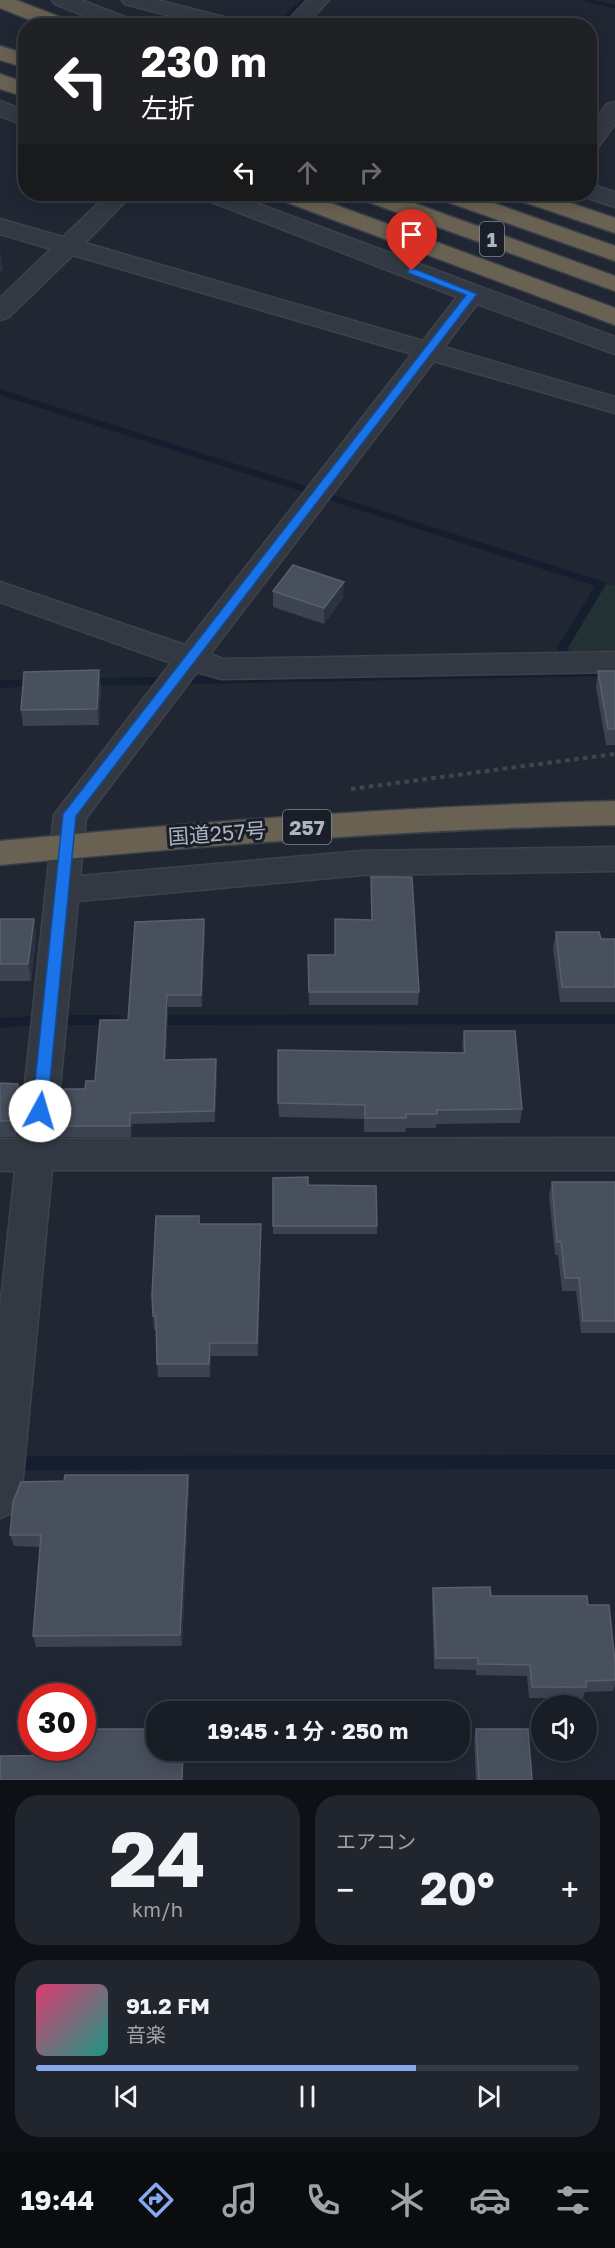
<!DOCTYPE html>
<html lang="ja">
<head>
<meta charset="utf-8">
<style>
  :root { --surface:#181d26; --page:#21262e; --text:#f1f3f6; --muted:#9fa2a7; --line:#363b43; --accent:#86a9ed }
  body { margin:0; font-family:"Golos Text","Noto Sans JP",sans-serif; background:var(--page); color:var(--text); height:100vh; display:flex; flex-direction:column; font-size:22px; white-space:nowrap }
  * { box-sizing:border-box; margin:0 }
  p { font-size:20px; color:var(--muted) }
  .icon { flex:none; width:33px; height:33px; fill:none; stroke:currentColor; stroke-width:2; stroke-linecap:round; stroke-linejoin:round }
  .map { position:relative; height:1780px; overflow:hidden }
  .side { display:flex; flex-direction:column; gap:15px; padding:15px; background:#0d1015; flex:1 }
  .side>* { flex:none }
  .top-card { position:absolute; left:18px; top:18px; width:579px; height:183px; border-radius:24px; box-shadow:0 3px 15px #0003,0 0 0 2px var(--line); background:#202124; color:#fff; overflow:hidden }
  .controls { position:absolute; left:531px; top:1695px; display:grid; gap:12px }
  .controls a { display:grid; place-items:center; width:66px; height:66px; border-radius:50%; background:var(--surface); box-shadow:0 3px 15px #0003,0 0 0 2px var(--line); font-size:30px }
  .speed { position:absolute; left:18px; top:1683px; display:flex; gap:12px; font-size:30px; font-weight:700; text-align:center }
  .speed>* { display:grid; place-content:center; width:78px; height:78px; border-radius:50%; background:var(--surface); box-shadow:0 3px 15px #0003,0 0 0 2px var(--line); line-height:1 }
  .speed .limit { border:9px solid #d22; background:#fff; color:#111 }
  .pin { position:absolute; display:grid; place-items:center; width:51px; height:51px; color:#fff; margin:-62px -26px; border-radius:50% 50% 50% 0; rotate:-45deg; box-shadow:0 0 6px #0007 }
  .pin .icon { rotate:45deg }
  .me { position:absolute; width:66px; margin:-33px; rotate:6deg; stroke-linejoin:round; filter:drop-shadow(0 0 4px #0008) }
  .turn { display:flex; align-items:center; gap:21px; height:126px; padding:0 24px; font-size:27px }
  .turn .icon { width:78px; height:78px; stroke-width:2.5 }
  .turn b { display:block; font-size:42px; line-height:51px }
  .lanes { display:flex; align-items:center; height:57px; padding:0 24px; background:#0003; justify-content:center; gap:30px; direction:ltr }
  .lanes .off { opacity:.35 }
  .big { font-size:45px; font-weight:700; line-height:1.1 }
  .side .widget { flex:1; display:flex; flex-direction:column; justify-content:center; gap:9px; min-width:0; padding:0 21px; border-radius:24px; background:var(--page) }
  .side .dial { align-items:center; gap:0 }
  .dial b { font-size:78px; line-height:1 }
  .song { display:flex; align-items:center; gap:18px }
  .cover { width:72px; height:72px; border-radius:9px; background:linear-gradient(135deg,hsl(340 70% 55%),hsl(170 70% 35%)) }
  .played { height:6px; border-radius:3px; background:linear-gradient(90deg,var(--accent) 70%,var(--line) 70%) }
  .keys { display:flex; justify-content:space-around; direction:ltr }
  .heat { display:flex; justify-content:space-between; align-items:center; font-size:33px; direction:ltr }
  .side .tiles { flex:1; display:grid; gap:15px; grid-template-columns:1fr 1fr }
  .widget:last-child { grid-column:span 2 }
  .trip { position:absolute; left:146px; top:1701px; width:324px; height:60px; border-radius:24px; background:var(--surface); box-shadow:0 3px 15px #0003,0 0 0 2px var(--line); font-weight:700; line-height:60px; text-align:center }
  .tab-bar { display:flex; height:96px; justify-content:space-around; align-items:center; background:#0a0c0f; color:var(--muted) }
  .tab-bar .icon { width:42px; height:42px }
  .tab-bar .active { color:var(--accent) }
  .tab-bar b { font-size:27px; color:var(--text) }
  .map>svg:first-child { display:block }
  .green { fill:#223134 }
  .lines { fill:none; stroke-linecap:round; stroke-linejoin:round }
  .stream { fill:#151e2e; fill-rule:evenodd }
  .street-casing { stroke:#3d424d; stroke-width:3 }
  .highway-casing { stroke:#3b414b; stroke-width:3 }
  .path { stroke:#3a4a4c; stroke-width:4; stroke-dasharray:4.5 4.5; stroke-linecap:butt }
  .street { fill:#333943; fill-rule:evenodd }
  .highway { fill:#696151; fill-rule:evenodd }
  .wall { fill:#3c4351 }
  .shaded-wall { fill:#2b3340 }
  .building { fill:#48505d; stroke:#585f6d; stroke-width:1.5 }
  .route { fill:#1a73e8; stroke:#114b97; stroke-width:1.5 }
  .labels { text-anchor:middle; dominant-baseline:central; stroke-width:6; stroke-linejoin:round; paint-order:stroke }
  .shield { fill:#191e28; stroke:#818793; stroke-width:1.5 }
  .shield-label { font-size:20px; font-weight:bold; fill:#adb4c1 }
  .street-label { font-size:21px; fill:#adb4c1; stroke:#191e28 }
</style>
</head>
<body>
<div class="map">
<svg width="615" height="1780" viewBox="0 0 615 1780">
  <rect width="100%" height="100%" fill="#202733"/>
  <!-- green -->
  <path class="green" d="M605,584L615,586V654L574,653L568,648V643Z"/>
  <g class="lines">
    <!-- stream -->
    <path class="stream" d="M301,0H309L283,26H274Z
      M580,0H594L615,5V9Z
      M0,389L309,487L310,489L309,491H301L0,395Z
      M332,495L605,582L606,584L566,651H558L557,648L595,586L328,500L327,498Z
      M615,668V676L192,684L187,680L192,676Z
      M158,677L163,681L158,685L84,686L79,682L84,678Z
      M37,679L42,683L41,686L0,688V680Z
      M615,1014V1024L153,1025L149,1024L147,1020L149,1016L153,1015Z
      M68,1015H115L119,1016L121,1020L119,1024L115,1025H68L64,1024L62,1020L64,1016Z
      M30,1016L34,1017L36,1021L34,1025L0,1028V1018Z
      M615,1455V1469L26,1470L21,1468L19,1463L21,1458L26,1456Z"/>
    <defs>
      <path id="street" d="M52,0H81L138,22L141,26H110L55,4Z
        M122,0H157L243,22L246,26H209L125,4Z
        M307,0H329L305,26H283Z
        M0,101L26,111V126L0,116Z
        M615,102V124L598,147L590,149V127L607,104Z
        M590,184L615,192V207L582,196L580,194H590Z
        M108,194H133L85,243L423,341L457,297L204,199L200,194H232L615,337V354L477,304L444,347L615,397V413L434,361L210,654L223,659L615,652V672L221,679L197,672L86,818L80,876L362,851L615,847V871L362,875L78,901L55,1139L615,1138V1170H52L21,1498L15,1512L0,1518V1309L15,1171H0V1139H19L54,815L171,663L0,602V582L185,645L412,354L73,255L9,317L0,320V298L51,249L0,234V219L63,237Z"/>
      <path id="highway" d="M0,0H16L73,22L76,26H45L0,8Z
        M0,46L26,54V68L0,60Z
        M0,74L26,83V97L0,89Z
        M274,194H306L615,308V325L278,199Z
        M356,194H389L615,276V291L360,199Z
        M435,194H468L615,246V261L439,199Z
        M511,194H544L615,218V233L515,199Z
        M615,801V825C409,829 205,845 0,865V841C205,821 409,806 615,801Z"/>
    </defs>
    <!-- street casing -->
    <use href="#street" class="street-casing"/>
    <!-- highway casing -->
    <use href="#highway" class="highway-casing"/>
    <!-- path -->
    <path class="path" d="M351,789L615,754"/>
    <!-- street -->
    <use href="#street" class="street"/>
    <!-- highway -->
    <use href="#highway" class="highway"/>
  </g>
  <!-- wall -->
  <path class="wall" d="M273,591L343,598L324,624L273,607Z
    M598,671H615V745H606L596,687Z
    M101,686L99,725L23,726L21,710Z
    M371,877L419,992L418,1005H309L308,955H335L371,920Z
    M0,919H34L36,936L31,981H0Z
    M204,919L205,931L202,1007H168L166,1060L216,1059L217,1071L215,1122L132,1124L131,1137H57L56,1126L85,1089L95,1081L128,1020Z
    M556,932L601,939H615V1002H560L553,948Z
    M464,1031L522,1109L520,1123L436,1124V1128H406L405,1132H364V1119L279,1117L278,1103L463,1052L462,1045Z
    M0,1083L18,1084L21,1100L17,1137H0Z
    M273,1178L308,1185L377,1226V1234H273Z
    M552,1182H615V1333H581L576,1291H562L558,1255H555L549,1195Z
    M200,1224H261V1238L258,1356H211L210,1377H158L157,1364L156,1330H154L153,1316Z
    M189,1487L182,1646L36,1647L33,1636L40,1547L14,1546L10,1535Z
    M433,1588L491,1596L588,1605L615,1663V1685L613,1691L585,1692L583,1698H529L527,1676L476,1675V1670L434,1669L432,1599Z
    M476,1729L532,1780H476L474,1740Z"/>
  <!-- shaded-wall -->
  <path class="shaded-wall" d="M0,250L3,270L0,272Z
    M344,582L343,598L324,624V608Z
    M99,670L101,686L99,725L97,709Z
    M34,919L36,936L31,981L28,964Z
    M204,919L205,931L202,1007L201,995Z
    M167,995L168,1007L165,1071L164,1060Z
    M216,1059L217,1071L215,1122L214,1111Z
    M18,1084L21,1100L17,1137L14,1121Z
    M130,1113L132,1124L131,1137L130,1126Z
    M261,1224V1238L258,1356L257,1343Z
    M210,1343L211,1356L210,1377L209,1364Z
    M188,1475L189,1487L182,1646L180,1635Z
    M183,1750H184L183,1780H182Z"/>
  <!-- building -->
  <path class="building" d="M293,565L344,582L324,608L273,591Z
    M99,670L97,709L21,710L24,672Z
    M598,671H615V729H608Z
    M371,877H412L419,992H309L308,955H335V919L372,920Z
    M0,919H34L28,964H0Z
    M204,919L201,995H167L164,1060L216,1059L214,1111L130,1113V1126H56L59,1089H85L86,1081H95L100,1020H128L135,922Z
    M556,932H599L601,939H615V987H562Z
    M464,1031H515L522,1109L437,1110V1114H406V1118H365V1105L278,1103V1050L465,1053Z
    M0,1083L18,1084L14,1121H0Z
    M308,1177V1185L376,1186L377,1226H273V1178Z
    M552,1182H615V1321H583L579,1278H565L561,1242H557Z
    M156,1216H199V1224H261L257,1343H210L209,1364H157L156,1316H153L152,1295Z
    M65,1475H188L180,1635L33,1636L41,1535H10L13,1502L21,1482L64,1481Z
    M490,1587L491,1596H587L588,1605H609L615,1663V1680L586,1681V1687H532L530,1665L478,1664V1658H436L433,1588Z
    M82,1729H156V1750H183L182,1780H0V1756L74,1755V1748H82Z
    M476,1729H528L532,1780H479Z"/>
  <!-- route -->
  <path class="route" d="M408,269H415L477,294L76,816L47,1111L45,1115L40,1117L34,1115L32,1111L63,814L466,295L408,273Z"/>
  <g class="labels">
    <!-- shield labels -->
    <g class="shield">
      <rect x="480" y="222" width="24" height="34" rx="4.5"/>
      <rect x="283" y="810" width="48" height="34" rx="4.5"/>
    </g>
    <g class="shield-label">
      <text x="492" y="239">1</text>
      <text x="307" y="827">257</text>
    </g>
    <!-- street labels -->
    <g class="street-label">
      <text transform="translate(217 833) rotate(-4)">国道257号</text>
    </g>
  </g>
</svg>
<div class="controls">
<a><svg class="icon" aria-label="sound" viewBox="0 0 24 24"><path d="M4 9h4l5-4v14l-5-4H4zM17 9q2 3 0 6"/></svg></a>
</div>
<div class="speed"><div class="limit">30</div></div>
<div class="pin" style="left:412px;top:271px;background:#d93025"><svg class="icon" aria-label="arrive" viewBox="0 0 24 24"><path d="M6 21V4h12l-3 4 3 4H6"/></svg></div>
<svg class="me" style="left:40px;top:1111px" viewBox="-20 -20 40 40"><circle r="19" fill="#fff"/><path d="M0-13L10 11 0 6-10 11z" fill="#1a73e8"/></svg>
<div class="trip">19:45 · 1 分 · 250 m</div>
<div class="top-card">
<div class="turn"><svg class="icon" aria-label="left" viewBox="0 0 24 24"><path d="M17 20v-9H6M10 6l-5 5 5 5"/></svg><div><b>230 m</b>左折</div></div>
<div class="lanes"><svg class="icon" aria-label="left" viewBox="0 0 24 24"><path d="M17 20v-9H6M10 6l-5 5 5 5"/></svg><svg class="icon off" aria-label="ahead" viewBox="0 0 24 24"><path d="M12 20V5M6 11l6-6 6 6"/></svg><svg class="icon off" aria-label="right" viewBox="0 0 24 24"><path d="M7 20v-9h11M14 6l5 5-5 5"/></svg></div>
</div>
</div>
<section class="side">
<div class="tiles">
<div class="widget dial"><b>24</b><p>km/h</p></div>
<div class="widget"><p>エアコン</p>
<div class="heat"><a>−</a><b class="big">20°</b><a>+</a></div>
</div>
<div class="widget">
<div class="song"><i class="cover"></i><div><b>91.2 FM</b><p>音楽</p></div></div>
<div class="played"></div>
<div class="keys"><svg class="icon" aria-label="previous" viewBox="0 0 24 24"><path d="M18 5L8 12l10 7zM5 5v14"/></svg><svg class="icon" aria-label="pause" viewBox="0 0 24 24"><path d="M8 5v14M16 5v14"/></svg><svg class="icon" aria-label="next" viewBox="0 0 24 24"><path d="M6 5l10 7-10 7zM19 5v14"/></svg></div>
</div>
</div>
</section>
<nav class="tab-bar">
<b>19:44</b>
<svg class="icon active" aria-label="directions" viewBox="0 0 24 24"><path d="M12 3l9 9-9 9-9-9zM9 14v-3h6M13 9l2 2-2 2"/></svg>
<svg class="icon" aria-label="music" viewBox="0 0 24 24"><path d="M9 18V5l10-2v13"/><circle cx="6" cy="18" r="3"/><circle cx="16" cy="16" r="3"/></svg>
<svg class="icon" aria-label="phone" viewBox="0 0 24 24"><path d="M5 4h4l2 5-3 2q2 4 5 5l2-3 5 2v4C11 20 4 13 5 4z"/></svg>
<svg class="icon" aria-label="climate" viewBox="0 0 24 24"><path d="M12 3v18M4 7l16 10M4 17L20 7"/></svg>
<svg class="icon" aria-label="car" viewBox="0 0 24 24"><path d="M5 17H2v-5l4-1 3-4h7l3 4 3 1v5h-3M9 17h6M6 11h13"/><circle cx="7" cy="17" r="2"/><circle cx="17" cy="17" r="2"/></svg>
<svg class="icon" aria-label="filters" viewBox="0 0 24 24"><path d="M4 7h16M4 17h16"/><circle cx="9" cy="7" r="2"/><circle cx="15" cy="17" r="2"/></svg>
</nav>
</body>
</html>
